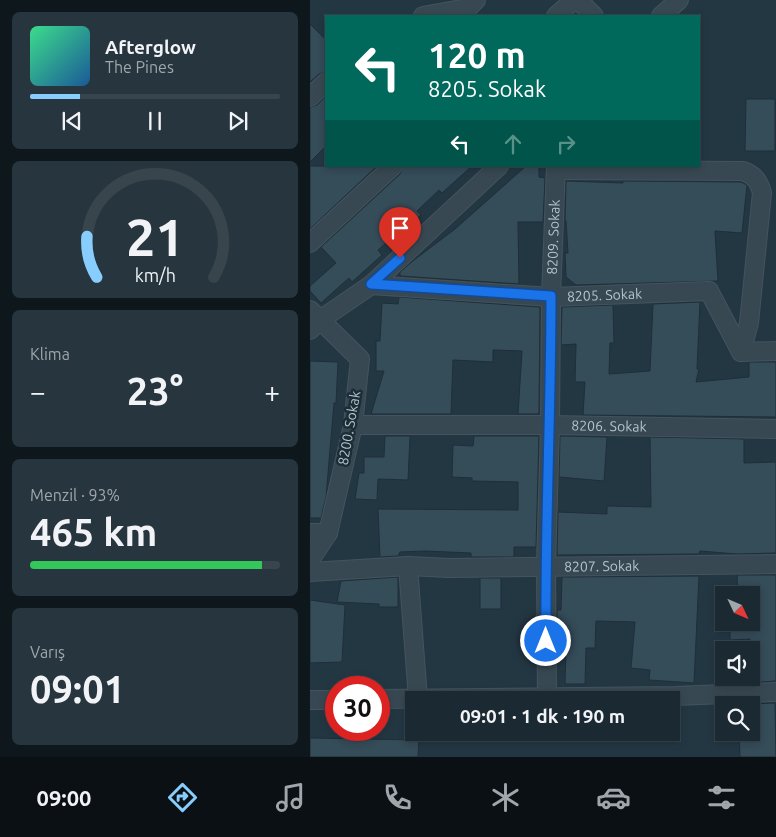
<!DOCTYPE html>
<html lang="tr">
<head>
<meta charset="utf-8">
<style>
  :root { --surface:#1a2932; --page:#27353e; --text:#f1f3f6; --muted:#9fa6ac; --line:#38454d; --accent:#87ceff }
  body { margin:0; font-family:Ubuntu,sans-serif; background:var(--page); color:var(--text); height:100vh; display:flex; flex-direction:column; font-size:19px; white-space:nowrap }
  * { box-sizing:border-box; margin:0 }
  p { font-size:16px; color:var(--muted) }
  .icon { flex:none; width:28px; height:28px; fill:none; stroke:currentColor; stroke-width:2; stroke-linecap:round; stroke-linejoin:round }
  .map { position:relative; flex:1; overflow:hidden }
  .drawer { display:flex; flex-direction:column; gap:12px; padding:12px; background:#0e171c; width:310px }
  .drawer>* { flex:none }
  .banner { position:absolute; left:15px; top:15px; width:375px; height:152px; border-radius:0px; box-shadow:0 2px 8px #0003,0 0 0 1px var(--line); background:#00695c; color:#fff; overflow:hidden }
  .needle { width:32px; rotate:134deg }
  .controls { position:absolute; left:405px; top:586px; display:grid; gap:10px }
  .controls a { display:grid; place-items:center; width:45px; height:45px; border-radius:0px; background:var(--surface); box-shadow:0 2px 8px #0003,0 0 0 1px var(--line); font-size:25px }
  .speed { position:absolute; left:15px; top:676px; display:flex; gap:10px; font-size:25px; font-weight:700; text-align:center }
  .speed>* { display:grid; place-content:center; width:65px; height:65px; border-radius:50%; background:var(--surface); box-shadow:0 2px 8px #0003,0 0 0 1px var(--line); line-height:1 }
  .speed .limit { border:8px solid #d22; background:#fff; color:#111 }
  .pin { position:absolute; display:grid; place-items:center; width:42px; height:42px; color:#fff; margin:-51px -21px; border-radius:50% 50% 50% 0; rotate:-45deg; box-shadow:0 0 5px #0007 }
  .pin .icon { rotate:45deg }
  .me { position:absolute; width:55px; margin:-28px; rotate:0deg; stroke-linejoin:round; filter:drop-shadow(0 0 4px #0008) }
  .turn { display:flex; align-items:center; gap:18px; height:105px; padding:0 20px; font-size:22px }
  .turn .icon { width:65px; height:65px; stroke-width:2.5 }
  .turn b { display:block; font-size:35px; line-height:42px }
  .lanes { display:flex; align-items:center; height:48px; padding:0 20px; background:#0003; justify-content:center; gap:25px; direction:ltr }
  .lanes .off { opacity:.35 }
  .big { font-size:38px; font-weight:700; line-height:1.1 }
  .drawer .widget { flex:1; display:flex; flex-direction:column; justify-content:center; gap:8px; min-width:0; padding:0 18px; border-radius:8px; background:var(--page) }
  .drawer .dial { align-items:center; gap:0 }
  .dial svg { height:130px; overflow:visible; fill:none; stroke:var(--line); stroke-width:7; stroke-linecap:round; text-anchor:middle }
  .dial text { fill:var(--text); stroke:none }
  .song { display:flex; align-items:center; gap:15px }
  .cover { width:60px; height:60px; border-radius:8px; background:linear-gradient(135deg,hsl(150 70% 55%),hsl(210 70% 35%)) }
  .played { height:5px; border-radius:2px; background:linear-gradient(90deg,var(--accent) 20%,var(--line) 20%) }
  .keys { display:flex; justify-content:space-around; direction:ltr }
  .heat { display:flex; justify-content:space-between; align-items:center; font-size:28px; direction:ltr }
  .charge { height:8px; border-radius:4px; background:linear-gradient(90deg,#34c759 93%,var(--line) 0) }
  .trip { position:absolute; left:95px; top:691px; width:275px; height:50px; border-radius:0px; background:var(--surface); box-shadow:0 2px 8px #0003,0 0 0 1px var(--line); font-weight:700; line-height:50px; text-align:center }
  .tab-bar { display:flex; height:80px; justify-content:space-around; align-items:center; background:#0a1014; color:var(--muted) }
  .tab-bar .icon { width:35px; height:35px }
  .tab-bar .on { color:var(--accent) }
  .tab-bar b { font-size:22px; color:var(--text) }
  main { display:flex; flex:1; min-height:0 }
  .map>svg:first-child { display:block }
  .building { fill:#354c59; stroke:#1e2f39 }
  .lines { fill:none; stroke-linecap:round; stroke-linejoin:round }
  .minor-casing { stroke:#44545e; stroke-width:20 }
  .minor { stroke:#384852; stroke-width:18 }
  .route-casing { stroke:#114b97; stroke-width:12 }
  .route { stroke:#1a73e8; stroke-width:9 }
  .labels { text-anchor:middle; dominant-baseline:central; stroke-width:5; stroke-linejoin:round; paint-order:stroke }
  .street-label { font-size:14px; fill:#b4c3cc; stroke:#1c2d37 }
</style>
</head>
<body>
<main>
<section class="drawer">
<div class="widget">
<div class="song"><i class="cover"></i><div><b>Afterglow</b><p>The Pines</p></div></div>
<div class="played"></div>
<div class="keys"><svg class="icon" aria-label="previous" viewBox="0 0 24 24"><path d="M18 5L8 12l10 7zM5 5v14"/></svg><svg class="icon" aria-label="pause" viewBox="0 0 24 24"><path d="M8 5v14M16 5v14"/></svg><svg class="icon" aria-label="next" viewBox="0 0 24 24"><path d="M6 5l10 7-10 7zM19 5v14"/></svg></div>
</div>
<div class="widget dial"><svg viewBox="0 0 100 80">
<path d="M14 69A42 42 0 1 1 86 69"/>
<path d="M14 69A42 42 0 0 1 8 44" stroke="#87ceff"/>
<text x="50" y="56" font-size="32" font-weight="700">21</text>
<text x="50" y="72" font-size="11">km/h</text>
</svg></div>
<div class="widget"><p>Klima</p>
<div class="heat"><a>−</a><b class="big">23°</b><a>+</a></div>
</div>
<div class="widget"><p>Menzil · 93%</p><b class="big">465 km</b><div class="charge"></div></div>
<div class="widget"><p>Varış</p><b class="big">09:01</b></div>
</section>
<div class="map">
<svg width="466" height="757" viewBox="0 0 466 757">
  <rect width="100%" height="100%" fill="#233743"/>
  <!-- building -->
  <path class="building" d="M0,24L16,40V72L9,74L0,82Z
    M16,96V146L0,162V107L7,105Z
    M436,99H465V151H435Z
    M0,166H67L0,229Z
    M93,166H162L132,193L129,190L107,211L111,215L96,228L95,226L68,250L72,255L42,282L39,278L11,303L0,291V286L26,263L11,247L90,174Z
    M216,166H229V177L235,178L233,222H208L209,284L90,276V272L104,260L145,229Z
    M256,181L313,183V181L431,182L437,185L432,233L405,231L408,281L266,285L256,277L255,253H258L256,221H255Z
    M89,297L230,307L229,414H208L212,351L183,350V362L143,360L141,414H61L74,371H66V341H70L72,303L88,304Z
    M390,302L387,369H389L386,382L439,377V362H466V417L273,415L275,382H265L266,344L251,345L252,307L303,305L304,343H300L299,374L340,371L343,304Z
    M0,361L28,362L26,403H24L16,497L11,518H0Z
    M75,436H100L98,480L68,479L67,500L45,499L49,473H54V457H74Z
    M164,436H229L226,547H204V557H161V553L116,551L90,552L88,556L70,557L68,509L208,510V482L162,481V478L142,477L143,445L163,446Z
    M250,436L297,437L294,481L249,477Z
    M340,437L434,439V463L466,462V553L427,554L390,551L389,554L247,555L248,512L297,514V506L341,507Z
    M427,575H466V681L436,683V678H441V650H439L440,639L420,640V622H441V595H428Z
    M389,576L384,683L339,680L340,670L321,668L325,622L286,621L285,648H276L275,684H255L256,647H247V610H251L252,577Z
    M88,577V607H69V604L27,602L31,581Z
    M170,578H191V609H170Z
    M0,600L35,605L32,662L0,663Z
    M465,703L466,757H430L429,732H441V704Z
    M0,738L109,740L108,757H0Z"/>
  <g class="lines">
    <defs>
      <g id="minor">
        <path d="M268,0L284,16"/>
        <path d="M113,16L158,8L166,0"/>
        <path d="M246,16L264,0"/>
        <path d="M351,16L369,0"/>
        <path d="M0,97L16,82"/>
        <path d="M246,170L433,171C444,175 449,181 452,193L439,323L431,352"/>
        <path d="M0,243L83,166"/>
        <path id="s1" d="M61,285L241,297L399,291L431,352"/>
        <path d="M0,310L50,359L43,425L18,533L0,560"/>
        <path d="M0,330L10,320L61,285L189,166"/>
        <path d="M431,352L466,351"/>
        <path id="s2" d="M43,425H240L466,429"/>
        <path d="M0,533H18"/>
        <path d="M98,566L108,699"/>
        <path id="s3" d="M0,572L98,566L139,568L466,564"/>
        <path id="s4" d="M237,697L236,566L240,425L241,297L246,166"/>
        <path d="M69,699L365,696L466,692"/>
        <path d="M0,700H26"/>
      </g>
    </defs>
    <!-- minor casing -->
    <use href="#minor" class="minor-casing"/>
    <!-- minor -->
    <use href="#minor" class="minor"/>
  </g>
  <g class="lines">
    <defs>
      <path id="route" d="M90,258L61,284L241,296C241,411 235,526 236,641"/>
    </defs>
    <!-- route casing -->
    <use href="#route" class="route-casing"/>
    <!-- route -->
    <use href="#route" class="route"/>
  </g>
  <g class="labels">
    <!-- street labels -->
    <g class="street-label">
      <text stroke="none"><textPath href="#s4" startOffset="460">8209. Sokak</textPath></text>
      <text stroke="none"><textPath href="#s1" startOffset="234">8205. Sokak</textPath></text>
      <text stroke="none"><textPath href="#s2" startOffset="256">8206. Sokak</textPath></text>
      <text transform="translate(39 428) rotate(-80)">8200. Sokak</text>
      <text stroke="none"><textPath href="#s3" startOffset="292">8207. Sokak</textPath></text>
    </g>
  </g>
</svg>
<div class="controls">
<a><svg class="needle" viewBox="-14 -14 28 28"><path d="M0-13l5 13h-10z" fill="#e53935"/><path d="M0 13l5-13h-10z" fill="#9fa6ac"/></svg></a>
<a><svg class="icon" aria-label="sound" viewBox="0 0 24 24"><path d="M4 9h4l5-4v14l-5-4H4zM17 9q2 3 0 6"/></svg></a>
<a><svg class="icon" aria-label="search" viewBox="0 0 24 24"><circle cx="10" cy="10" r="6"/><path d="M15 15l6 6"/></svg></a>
</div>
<div class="speed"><div class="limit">30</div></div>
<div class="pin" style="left:90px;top:258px;background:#d93025"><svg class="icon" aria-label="arrive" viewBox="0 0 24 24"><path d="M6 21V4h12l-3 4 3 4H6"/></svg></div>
<svg class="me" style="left:236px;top:641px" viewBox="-20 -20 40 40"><circle r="17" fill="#1a73e8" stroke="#fff" stroke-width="3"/><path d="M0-11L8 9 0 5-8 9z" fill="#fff"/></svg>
<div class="trip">09:01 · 1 dk · 190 m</div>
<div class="banner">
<div class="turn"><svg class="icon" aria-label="left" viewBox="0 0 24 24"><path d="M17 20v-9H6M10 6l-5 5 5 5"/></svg><div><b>120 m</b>8205. Sokak</div></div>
<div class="lanes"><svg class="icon" aria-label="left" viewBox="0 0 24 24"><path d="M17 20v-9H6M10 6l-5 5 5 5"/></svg><svg class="icon off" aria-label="ahead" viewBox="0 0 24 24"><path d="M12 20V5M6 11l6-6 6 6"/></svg><svg class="icon off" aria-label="right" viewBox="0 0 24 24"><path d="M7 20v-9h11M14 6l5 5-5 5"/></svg></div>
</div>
</div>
</main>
<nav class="tab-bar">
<b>09:00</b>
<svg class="icon on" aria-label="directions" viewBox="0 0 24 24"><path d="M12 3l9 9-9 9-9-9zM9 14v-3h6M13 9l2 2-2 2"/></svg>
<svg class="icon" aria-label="music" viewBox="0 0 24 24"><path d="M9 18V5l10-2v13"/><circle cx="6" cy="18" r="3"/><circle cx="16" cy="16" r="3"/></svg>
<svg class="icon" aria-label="phone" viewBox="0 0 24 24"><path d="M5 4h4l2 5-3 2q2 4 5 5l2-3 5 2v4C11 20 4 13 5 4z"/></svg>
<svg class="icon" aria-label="climate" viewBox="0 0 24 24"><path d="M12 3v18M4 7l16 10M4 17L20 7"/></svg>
<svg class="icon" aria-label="car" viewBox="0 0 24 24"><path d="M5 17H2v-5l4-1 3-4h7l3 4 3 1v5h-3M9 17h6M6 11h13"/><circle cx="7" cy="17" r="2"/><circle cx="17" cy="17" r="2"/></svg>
<svg class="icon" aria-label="filters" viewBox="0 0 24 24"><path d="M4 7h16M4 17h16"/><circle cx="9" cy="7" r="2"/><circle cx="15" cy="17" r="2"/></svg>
</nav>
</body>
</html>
